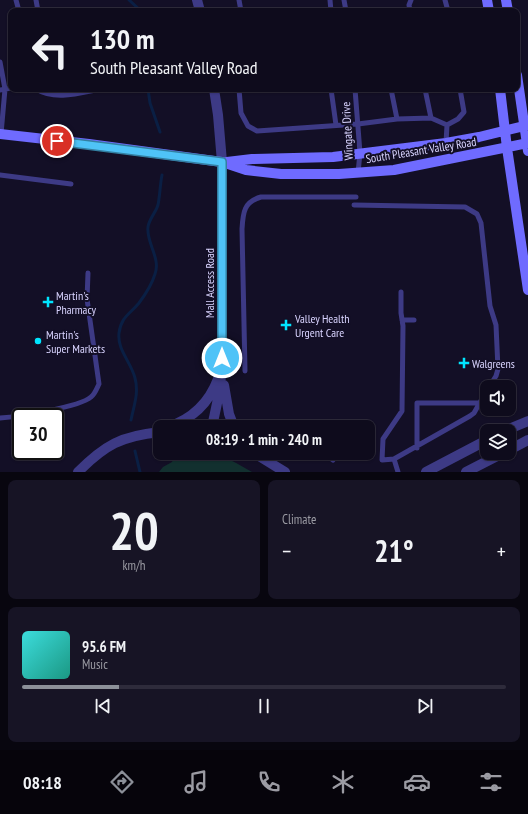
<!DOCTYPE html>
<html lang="en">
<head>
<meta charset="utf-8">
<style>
  :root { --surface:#0e0b1c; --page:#171425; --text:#f1f3f6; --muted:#9b9ba3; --line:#2e2b3b; --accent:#8c9099 }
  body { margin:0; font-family:"PT Sans Narrow",sans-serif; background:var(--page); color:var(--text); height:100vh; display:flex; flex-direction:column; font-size:15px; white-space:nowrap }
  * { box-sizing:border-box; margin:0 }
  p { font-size:13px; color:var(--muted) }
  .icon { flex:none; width:22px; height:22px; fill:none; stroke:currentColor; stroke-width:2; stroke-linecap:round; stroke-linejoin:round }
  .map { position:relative; height:472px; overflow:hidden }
  .drawer { display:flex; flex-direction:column; gap:8px; padding:8px; background:#08060f; flex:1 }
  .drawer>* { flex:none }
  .hud { position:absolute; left:8px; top:8px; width:512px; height:84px; border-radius:8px; box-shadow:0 1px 3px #0004,0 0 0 1px var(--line); background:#0e0b1c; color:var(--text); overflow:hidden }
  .controls { position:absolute; left:480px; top:380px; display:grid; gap:8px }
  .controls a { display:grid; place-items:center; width:36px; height:36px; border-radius:8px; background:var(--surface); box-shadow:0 1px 3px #0004,0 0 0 1px var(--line); font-size:20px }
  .speed { position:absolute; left:12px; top:408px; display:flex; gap:8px; font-size:20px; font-weight:700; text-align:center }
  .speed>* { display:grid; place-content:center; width:52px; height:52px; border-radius:50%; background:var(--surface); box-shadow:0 1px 3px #0004,0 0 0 1px var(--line); line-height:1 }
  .speed .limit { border:2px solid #111; border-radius:6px; background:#fff; color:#111 }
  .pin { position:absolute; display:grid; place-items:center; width:34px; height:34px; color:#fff; margin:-17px; border:2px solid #fff; border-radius:50%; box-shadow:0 1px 4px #0007 }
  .me { position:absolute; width:44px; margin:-22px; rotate:0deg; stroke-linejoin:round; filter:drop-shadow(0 0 3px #0008) }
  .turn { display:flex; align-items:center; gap:14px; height:84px; padding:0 16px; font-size:18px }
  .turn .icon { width:52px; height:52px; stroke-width:2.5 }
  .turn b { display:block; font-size:28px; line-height:34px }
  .big { font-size:30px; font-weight:800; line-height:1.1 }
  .drawer .card { flex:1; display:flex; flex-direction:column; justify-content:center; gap:6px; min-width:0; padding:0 14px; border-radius:8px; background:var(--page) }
  .drawer .dial { align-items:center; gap:0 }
  .dial b { font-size:52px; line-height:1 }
  .song { display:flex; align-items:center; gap:12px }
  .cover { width:48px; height:48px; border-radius:6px; background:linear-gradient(135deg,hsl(180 70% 55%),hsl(170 70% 35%)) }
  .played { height:4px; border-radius:2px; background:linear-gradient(90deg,var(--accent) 20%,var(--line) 20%) }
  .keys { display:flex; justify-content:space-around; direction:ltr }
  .heat { display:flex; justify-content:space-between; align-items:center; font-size:22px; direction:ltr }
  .drawer .tiles { flex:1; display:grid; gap:8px; grid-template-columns:1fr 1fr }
  .card:last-child { grid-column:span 2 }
  .trip { position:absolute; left:153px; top:420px; width:222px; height:40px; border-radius:8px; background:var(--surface); box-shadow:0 1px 3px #0004,0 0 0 1px var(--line); font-weight:800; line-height:40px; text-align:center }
  .tab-bar { display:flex; height:64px; justify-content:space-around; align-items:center; background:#06040b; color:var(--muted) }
  .tab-bar .icon { width:28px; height:28px }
  .tab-bar .on { color:var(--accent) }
  .tab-bar b { font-size:18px; color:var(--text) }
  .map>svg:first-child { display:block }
  .green { fill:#12302f }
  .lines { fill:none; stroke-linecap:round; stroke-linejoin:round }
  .stream { stroke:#0a1f44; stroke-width:3 }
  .service { stroke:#3d3a85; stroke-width:5 }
  .minor { stroke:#3d3a85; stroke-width:10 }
  .tertiary { stroke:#3d3a85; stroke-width:10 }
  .secondary { stroke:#6f6bff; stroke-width:10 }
  .route-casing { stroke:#337fa1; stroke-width:10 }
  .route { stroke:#4fc3f7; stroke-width:7 }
  .poi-dot { fill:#00e5ff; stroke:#130f26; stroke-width:1.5 }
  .labels { text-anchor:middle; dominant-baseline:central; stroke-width:4; stroke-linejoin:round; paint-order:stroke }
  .street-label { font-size:12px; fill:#d9d4ff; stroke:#130f26 }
  .poi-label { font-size:12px; fill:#d9d4ff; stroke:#130f26; text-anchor:start }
</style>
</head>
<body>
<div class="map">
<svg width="528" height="472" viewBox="0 0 528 472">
  <rect width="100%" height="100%" fill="#130f26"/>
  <!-- green -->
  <path class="green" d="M176,453C186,453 198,452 208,453C224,455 238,464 252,472H159L163,467L172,462Z"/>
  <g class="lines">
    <!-- stream -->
    <path class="stream" d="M129,0L141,11
      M148,89L150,103L160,132
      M131,420C134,405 139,393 135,378C131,362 117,350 119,333C121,317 130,314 139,303C145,295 152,284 155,274C161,258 146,243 148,227C149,219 156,212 158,205C160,195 160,185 162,175
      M135,451L140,472"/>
    <!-- service -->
    <path class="service" d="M16,0L19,11
      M36,0L38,11
      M239,0L241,11
      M330,0L331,11
      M344,0L346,11
      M445,0L448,11
      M410,11L409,5L411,0
      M0,62L5,89L1,134
      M36,89C55,101 80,93 101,89
      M239,89L241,113L248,126L257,131L358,124L397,119L431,118
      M331,89L336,125
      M355,89L360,153L358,173
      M391,89L397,119
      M425,89L431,118L447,125L458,119L464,112L460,89
      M0,90L11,88
      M446,143L447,125
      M0,175L71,184
      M354,205L465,207L477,214L481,223L490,306L496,325L498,369L496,376L489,387
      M401,292V313L403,326L402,411L383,439L382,460L394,459L470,416L474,413L487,390
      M402,320H414
      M245,371L242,229C243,212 244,202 261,197H356
      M0,418C17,417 80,407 91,397C95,394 97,388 99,384L87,299L88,273
      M417,448V403H480
      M325,453L333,460
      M394,459L398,472"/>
    <!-- minor -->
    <path class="minor" d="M224,385L229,414L234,427
      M168,427C192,419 209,403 218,379
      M212,427L220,389L222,358V162
      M504,431L528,421
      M509,450L528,440
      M254,453L285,472
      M78,472C105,445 121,436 160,432
      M426,472L487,440
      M466,472L503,453"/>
    <!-- tertiary -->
    <path class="tertiary" d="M197,0L200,11
      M214,89L218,115L222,162"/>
    <!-- secondary -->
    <path class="secondary" d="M487,0L489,11
      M506,0L508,11
      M517,75L528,151
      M500,89L507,148L528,290
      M0,134L89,144L222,162L246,170L281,174H339L394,170L528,143
      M227,162L252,159L333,157L446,143L479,137L528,125"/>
  </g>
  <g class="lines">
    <defs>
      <path id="route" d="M57,141L222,162V358"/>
    </defs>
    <!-- route casing -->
    <use href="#route" class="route-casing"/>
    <!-- route -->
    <use href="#route" class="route"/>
  </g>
  <!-- markers -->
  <g class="poi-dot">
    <path d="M46 296h4v4h4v4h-4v4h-4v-4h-4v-4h4z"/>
    <path d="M284 319h4v4h4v4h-4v4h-4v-4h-4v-4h4z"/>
    <circle cx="38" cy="341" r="4"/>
    <path d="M462 357h4v4h4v4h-4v4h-4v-4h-4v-4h4z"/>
  </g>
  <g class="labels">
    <!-- street labels -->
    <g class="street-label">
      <text transform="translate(347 131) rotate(-93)">Wingate Drive</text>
      <text transform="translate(421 150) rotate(-9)">South Pleasant Valley Road</text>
      <text transform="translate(209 283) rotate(-90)">Mall Access Road</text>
    </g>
    <!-- poi labels -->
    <g class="poi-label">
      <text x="56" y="295">Martin's<tspan x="56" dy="14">Pharmacy</tspan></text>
      <text x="295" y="318">Valley Health<tspan x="295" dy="14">Urgent Care</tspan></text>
      <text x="46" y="334">Martin's<tspan x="46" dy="14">Super Markets</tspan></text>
      <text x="472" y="363">Walgreens</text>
    </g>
  </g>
</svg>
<div class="controls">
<a><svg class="icon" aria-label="sound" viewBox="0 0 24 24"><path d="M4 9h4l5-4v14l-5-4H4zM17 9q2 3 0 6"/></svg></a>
<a><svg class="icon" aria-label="layers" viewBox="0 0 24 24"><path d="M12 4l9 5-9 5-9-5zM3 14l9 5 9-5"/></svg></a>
</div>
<div class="speed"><div class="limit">30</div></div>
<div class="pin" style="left:57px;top:141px;background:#d93025"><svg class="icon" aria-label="arrive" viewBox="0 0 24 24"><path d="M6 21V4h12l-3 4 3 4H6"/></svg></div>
<svg class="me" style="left:222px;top:358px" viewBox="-20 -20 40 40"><circle r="17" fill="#4fc3f7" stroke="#fff" stroke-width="3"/><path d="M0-11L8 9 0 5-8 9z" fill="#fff"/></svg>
<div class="trip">08:19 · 1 min · 240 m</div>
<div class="hud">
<div class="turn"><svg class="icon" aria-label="left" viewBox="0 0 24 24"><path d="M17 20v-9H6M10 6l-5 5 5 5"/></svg><div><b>130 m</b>South Pleasant Valley Road</div></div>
</div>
</div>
<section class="drawer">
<div class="tiles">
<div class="card dial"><b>20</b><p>km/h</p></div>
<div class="card"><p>Climate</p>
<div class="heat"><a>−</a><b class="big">21°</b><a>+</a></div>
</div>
<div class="card">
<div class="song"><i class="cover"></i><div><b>95.6 FM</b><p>Music</p></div></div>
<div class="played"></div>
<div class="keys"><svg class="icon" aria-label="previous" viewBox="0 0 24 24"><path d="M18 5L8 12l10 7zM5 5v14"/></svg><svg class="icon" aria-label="pause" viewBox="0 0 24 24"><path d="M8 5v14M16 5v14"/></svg><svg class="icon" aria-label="next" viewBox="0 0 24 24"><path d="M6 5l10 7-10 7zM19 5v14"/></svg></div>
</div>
</div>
</section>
<nav class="tab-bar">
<b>08:18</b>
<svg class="icon on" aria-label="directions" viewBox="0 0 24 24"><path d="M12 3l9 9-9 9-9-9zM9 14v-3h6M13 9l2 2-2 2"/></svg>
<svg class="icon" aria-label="music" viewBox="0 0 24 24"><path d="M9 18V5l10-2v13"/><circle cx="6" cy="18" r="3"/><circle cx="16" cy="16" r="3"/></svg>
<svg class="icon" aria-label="phone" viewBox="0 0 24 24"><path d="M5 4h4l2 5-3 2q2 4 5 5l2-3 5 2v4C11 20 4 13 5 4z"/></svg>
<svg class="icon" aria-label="climate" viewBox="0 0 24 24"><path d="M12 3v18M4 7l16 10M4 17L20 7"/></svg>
<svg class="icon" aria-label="car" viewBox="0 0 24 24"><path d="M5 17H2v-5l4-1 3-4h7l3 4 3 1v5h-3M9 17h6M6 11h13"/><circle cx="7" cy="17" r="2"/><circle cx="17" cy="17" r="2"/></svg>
<svg class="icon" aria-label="filters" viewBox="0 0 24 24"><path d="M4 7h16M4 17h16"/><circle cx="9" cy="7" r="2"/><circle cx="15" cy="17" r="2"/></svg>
</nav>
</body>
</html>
